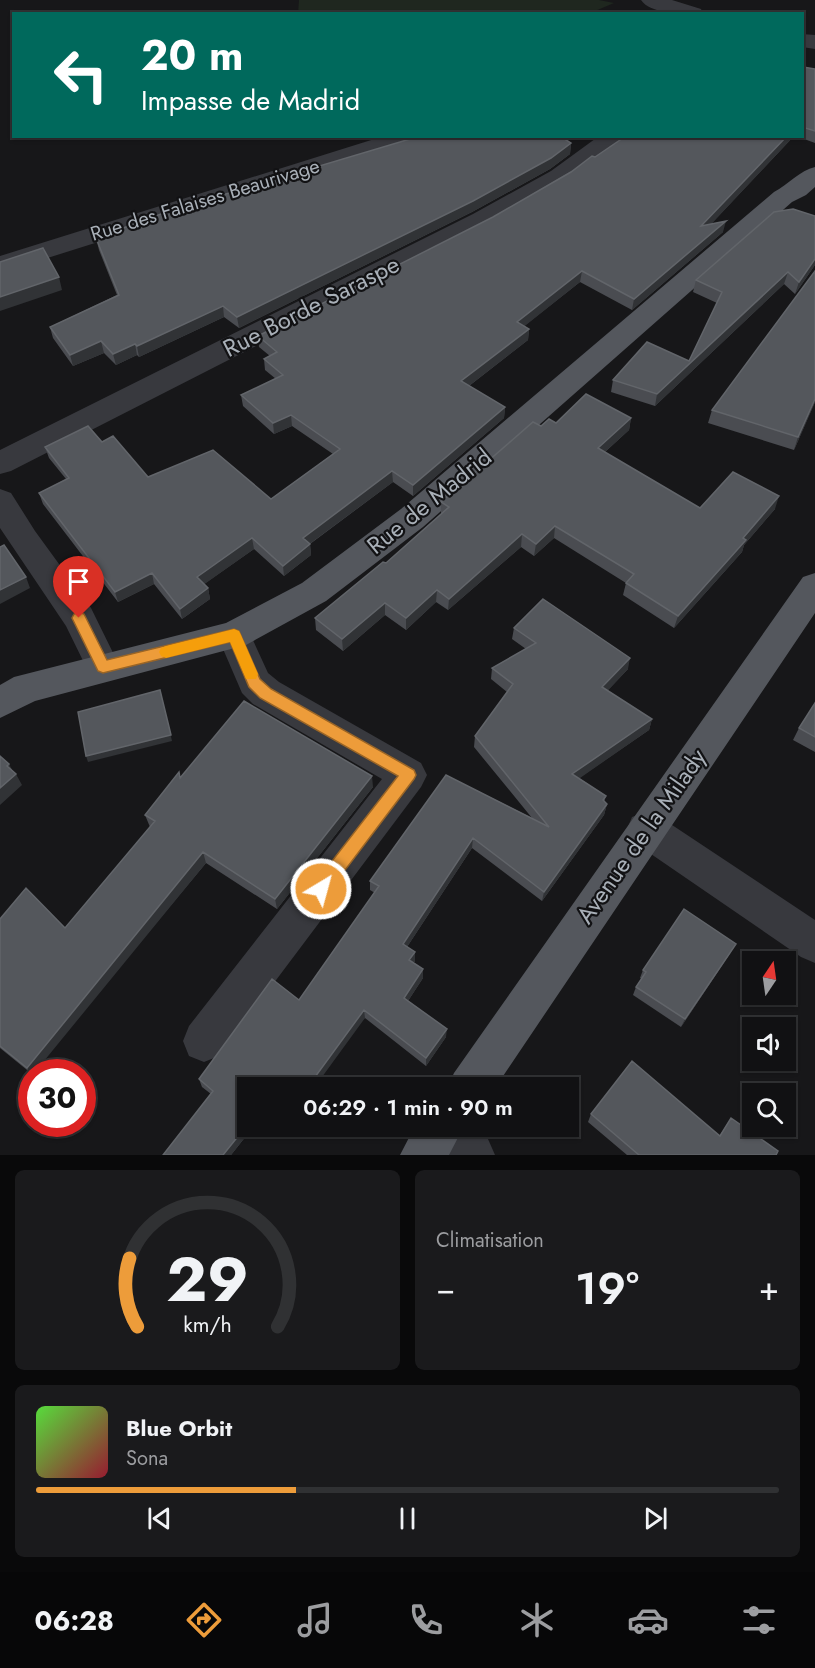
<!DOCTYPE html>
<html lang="fr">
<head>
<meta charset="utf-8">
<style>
  :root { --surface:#111113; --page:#1a1a1c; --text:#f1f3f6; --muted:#9c9da0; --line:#303133; --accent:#ed9c3a }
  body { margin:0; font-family:Jost,sans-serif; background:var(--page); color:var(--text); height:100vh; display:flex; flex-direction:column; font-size:22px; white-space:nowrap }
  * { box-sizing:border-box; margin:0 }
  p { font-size:20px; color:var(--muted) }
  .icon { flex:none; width:33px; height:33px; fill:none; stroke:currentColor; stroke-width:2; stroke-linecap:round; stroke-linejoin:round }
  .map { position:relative; height:1155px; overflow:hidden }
  .drawer { display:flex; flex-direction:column; gap:15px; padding:15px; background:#09090a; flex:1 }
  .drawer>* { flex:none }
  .guide { position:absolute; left:12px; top:12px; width:792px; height:126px; border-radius:0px; box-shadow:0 2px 4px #0004,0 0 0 2px var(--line); background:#00695c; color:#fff; overflow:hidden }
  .needle { width:39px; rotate:13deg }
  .fabs { position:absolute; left:742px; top:951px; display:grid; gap:12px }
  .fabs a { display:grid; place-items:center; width:54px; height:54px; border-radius:0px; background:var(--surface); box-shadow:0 2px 4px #0004,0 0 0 2px var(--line); font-size:30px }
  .speed { position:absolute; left:18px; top:1059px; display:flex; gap:12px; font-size:30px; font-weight:700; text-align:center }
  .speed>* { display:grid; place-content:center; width:78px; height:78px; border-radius:50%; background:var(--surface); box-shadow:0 2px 4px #0004,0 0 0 2px var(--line); line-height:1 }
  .speed .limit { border:9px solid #d22; background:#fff; color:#111 }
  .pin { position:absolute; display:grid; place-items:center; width:51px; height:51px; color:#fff; margin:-62px -26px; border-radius:50% 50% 50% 0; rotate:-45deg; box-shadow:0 0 6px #0007 }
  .pin .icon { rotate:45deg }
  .me { position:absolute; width:66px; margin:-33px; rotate:37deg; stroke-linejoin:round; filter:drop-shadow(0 0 4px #0008) }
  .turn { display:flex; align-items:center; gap:21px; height:126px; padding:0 30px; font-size:27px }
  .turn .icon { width:78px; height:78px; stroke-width:2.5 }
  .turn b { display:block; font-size:42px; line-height:51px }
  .big { font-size:45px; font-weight:600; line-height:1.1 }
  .drawer .card { flex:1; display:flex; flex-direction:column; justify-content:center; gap:9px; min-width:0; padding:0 21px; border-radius:9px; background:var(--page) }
  .drawer .dial { align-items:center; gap:0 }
  .dial svg { height:156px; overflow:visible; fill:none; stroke:var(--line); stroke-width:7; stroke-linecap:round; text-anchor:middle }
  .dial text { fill:var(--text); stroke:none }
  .song { display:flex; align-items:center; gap:18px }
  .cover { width:72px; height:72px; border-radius:9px; background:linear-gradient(135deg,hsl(110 70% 55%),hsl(350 70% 35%)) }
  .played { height:6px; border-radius:3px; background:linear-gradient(90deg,var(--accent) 35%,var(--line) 35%) }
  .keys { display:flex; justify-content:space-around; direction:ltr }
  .heat { display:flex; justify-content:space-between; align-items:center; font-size:33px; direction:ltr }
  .drawer .tiles { flex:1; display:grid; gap:15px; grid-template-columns:1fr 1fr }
  .card:last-child { grid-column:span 2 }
  .trip { position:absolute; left:237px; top:1077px; width:342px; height:60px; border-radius:0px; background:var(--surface); box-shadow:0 2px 4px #0004,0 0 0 2px var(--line); font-weight:600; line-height:60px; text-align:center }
  .menu { display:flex; height:96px; justify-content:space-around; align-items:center; background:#070708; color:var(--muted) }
  .menu .icon { width:42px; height:42px }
  .menu .active { color:var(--accent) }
  .menu b { font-size:27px; color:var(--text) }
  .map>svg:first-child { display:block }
  .green { fill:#1f271f }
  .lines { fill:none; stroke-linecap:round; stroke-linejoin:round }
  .minor { fill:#38393e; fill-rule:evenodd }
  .major { fill:#54575d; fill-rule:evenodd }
  .wall { fill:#4a4c51 }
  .shaded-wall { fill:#313336 }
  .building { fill:#54575c; stroke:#62656a; stroke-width:1.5 }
  .route { fill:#ed9c3a; stroke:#9a6526; stroke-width:1.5 }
  .slow { fill:#f59e0b }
  .labels { text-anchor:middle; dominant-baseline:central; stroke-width:4.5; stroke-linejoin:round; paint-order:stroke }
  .far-street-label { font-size:20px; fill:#a9b0b8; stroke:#121214 }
  .street-label { font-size:24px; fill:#a9b0b8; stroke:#121214 }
</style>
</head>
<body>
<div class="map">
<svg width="815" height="1155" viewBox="0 0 815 1155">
  <rect width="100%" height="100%" fill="#171719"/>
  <!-- green -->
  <path class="green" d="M299,0H599L614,3L588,14H298Z"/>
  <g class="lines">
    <!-- minor -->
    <path class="minor" d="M641,0H672L701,9L703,14C686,14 651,15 641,0Z
      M802,34L815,35V49L802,47Z
      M384,136H422L418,141L0,273V256Z
      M599,136H627L569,181L491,226L11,471L0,474V450L473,214L551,171Z
      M0,489L11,493L35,531L91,608L120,667L115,677L103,682L91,677L66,626L0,528Z
      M234,621L246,625L268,673L279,682L421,763L427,775L421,787L219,1056L204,1062L189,1056L183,1041L189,1026L382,779L253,704L242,693L217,635L222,625Z
      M646,812L660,817L815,920V963L801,957L632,841L627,829L632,817Z
      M420,1126H474L488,1139L495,1155H439L426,1143Z"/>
    <!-- major -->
    <path class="major" d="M815,167V187L806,195L792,202L423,527L326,601L246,645L35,701L0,718V685L14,677L226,623L302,583L401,509L774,192C788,185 800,170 815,167Z
      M815,573V613L495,1088H447L454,1073L803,577Z
      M415,1126H464L449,1155H400Z"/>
  </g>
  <!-- wall -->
  <path class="wall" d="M802,68L815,69V143L796,136H802Z
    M794,136L711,224L723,232L632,310L580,282L524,326L529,329L528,340L469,386L505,407L504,418L413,496L393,482L310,544L311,555L284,576L254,549L204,584L208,588L210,599L182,619L154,584L118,602L43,504L39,493L66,479L49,458L45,447L102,442L148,477L271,499L333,454L292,426L274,434L243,406L241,395L276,379L265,370L264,359L270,356L259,347L258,336L493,217L595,157Z
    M571,143L570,154L550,169L472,212L239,328L224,317L139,357L137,355L116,365L104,353L73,366L53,338L50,327L117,295L99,250L96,238Z
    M815,265L795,294L784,284L655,406L611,392L613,380L689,361L717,303L693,292L696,280Z
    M815,402L794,450L708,423L712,410Z
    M631,418L629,430L605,452L700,508L775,509L744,545L742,552L674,628L623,595L626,583L554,538L534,556L521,547L448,610L436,602L406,630L385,615L343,651L316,630L315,618L386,563L441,514V502L541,426L556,423Z
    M514,628L628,669L607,691L652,719L649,730L579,778L606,796L604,802L607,804L604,815L542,901L472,848L407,947L415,952V961L413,963L423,978L408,1001L446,1037L426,1066L365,1018L248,1088V1126H254L231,1155H163L211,1094L202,1087L199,1079L299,1000L375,893L370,890V881L446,775L532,818L474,747L475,736L507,692L491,679L492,668L526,649L512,639Z
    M815,703V752L793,740L799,728Z
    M181,777L373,787L277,909L206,863L32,1072V1074L0,1048V919L65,928L150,827L145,815Z
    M731,952L681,1027L633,995L636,987L642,979L640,978L643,970Z
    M591,1114L720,1135L731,1118L776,1155H627L588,1122Z"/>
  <!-- shaded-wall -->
  <path class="shaded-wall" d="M787,136H794L699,237L701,226Z
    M571,143L570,154L550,169L472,212L239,328L237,317Z
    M726,221L723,232L632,310L634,299Z
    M815,259V265L795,294L799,282Z
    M582,271L580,282L516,333L517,322Z
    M788,272L784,284L655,406L657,394Z
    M59,277L62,290L0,311V297Z
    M223,306L224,317L139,357L137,346Z
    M529,329L528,340L461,392V381Z
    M101,341L104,353L73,366L70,355Z
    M135,344L137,355L116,365L113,354Z
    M815,399V402L794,450L798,437Z
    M505,407L504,418L413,496V485Z
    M291,415L292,426L274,434L273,423Z
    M631,418L629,430L596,460L598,448Z
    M392,471L393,482L304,548L303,538Z
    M779,496L775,509L744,545L742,552L674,628L678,616Z
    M555,526L554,538L534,556L536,544Z
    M522,534L521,547L448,610L449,599Z
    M252,538L254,549L199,588L197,577Z
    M310,544L311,555L284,576L283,566Z
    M152,573L154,584L118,602L115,592Z
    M26,577L30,588L0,604V590Z
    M208,588L210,599L182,619L180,609Z
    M437,590L436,602L406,630V618Z
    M385,603V615L343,651L342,639Z
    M630,658L628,669L600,699L602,687Z
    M160,690L172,741L88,762L86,756Z
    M652,719L649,730L570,785L572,774Z
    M9,764L15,775L16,774L22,785L0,805V788L7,766Z
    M372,776L373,787L277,909L275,899Z
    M607,804L604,815L542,901L544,892Z
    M473,838L472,848L403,953V944Z
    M203,852L206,863L35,1072H32V1074L27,1068Z
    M736,944L731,952L681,1027L685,1019Z
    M415,952V961L409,969V960Z
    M423,969V978L404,1007V998Z
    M364,1010L365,1018L314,1088H307Z
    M447,1029L446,1037L426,1066V1058Z
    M248,1124V1126H254L231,1155H223Z"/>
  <!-- building -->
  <path class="building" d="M803,67L815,69V131L802,127Z
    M420,136H560L571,143L551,158L473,201L237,317L223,306L137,346L135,344L113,354L101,341L70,355L50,327L119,295L96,238L172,210Z
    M626,136H787L701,226L726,221L634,299L582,271L517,322L529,329L461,381L505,407L413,485L392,471L303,538L310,544L283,566L252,538L197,577L208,588L180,609L152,573L115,592L39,493L69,478L45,447L88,426L102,442L113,436L148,477L213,450L271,499L340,449L291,415L273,423L241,395L283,375L264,359L277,352L258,336L493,217L571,172L592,156L595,157Z
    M793,209L815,216V259L799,282L788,272L657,394L613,380L647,342L689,361L722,292L696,280L774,212Z
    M43,248L59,277L0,297V262Z
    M815,271V399L798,437L712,410Z
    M586,394L631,418L598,448L700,508L733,472L779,496L743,538L746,540L678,616L626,583L634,574L555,526L536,544L522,534L449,599L437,590L406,618L385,603L342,639L315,618L383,562L386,563L449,507L441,502L533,422L541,426L549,419L556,423Z
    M4,545L26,577L0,590V547Z
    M543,599L630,658L602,687L652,719L572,774L606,796L603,800L607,804L544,892L473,838L403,944L415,952L409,960L423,969L404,998L447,1029L426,1058L364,1010L307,1088H248V1124L223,1155H163L213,1091L199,1079L272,979L299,1000L379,886L370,881L446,775L549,827L475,736L513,684L492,668L536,643L514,628Z
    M160,690L171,735L86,756L78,712Z
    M244,701L372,776L275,899L203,852L27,1068L0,1046V919L26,888L65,928L155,821L145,815L179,772L180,778Z
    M815,703V737L799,728Z
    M0,756L9,764L7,766L16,774L0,788Z
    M684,909L736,944L685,1019L636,987L646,972L643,970Z
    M632,1061L720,1136L731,1118L778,1151L776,1155H639L591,1114Z"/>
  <!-- route -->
  <path class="route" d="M79,612L84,614L107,660L234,629L239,631L260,679L271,689L414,770L416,775L414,779L327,894L321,897L315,894L313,889L315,883L398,776L260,698L249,687L230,642L103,673L98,671L72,618L74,614Z"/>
  <!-- slow -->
  <path class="slow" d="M234,629L239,631L241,635L258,674L256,679H246L230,642L166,658L161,656L159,652L161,648L166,646Z"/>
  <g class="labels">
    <!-- far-street labels -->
    <g class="far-street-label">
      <text transform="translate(205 200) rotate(-17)">Rue des Falaises Beaurivage</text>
    </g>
    <!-- street labels -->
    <g class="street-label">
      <text transform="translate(311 306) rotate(-27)">Rue Borde Saraspe</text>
      <text transform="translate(429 501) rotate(-39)">Rue de Madrid</text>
      <text transform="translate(641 836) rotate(-55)">Avenue de la Milady</text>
    </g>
  </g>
</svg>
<div class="fabs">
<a><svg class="needle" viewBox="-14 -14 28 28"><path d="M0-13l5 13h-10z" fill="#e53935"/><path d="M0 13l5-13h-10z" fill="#9c9da0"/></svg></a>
<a><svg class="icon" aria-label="sound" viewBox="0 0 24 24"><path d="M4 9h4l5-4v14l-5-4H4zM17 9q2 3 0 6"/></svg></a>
<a><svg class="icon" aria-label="search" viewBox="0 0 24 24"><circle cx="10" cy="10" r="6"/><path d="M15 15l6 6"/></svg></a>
</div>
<div class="speed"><div class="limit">30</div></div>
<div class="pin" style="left:79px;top:618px;background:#d93025"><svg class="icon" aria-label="arrive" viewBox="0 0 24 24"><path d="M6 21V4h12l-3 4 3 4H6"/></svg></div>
<svg class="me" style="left:321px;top:889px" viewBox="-20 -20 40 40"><circle r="17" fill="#ed9c3a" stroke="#fff" stroke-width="3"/><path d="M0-11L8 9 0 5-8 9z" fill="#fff"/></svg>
<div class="trip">06:29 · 1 min · 90 m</div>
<div class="guide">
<div class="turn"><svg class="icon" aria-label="left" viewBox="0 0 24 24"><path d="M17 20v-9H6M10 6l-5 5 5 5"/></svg><div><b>20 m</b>Impasse de Madrid</div></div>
</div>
</div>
<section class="drawer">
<div class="tiles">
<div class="card dial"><svg viewBox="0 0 100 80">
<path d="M14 69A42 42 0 1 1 86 69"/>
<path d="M14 69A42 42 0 0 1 10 34" stroke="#ed9c3a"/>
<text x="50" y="56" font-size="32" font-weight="700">29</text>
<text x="50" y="72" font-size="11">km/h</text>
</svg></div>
<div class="card"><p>Climatisation</p>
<div class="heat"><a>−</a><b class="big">19°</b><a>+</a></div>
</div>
<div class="card">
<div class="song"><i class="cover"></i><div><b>Blue Orbit</b><p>Sona</p></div></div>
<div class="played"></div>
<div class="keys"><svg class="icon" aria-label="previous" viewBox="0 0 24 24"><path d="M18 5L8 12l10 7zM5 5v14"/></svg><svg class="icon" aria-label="pause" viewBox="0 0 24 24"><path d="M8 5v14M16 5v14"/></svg><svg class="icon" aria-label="next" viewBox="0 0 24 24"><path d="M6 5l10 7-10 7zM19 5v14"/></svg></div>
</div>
</div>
</section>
<nav class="menu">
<b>06:28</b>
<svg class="icon active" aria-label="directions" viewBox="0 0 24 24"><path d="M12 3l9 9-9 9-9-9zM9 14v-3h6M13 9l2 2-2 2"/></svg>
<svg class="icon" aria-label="music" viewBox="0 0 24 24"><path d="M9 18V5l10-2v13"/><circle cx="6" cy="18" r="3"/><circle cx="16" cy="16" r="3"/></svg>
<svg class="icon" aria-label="phone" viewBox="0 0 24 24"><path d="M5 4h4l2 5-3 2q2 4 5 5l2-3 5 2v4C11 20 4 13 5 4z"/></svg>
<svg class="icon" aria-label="climate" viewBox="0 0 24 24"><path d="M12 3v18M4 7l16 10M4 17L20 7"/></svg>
<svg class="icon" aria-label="car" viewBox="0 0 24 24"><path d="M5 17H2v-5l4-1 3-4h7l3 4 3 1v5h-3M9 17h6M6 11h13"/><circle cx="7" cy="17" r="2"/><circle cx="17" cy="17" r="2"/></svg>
<svg class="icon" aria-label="filters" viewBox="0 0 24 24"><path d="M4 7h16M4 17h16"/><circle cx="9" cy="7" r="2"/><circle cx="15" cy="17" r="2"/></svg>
</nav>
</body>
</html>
